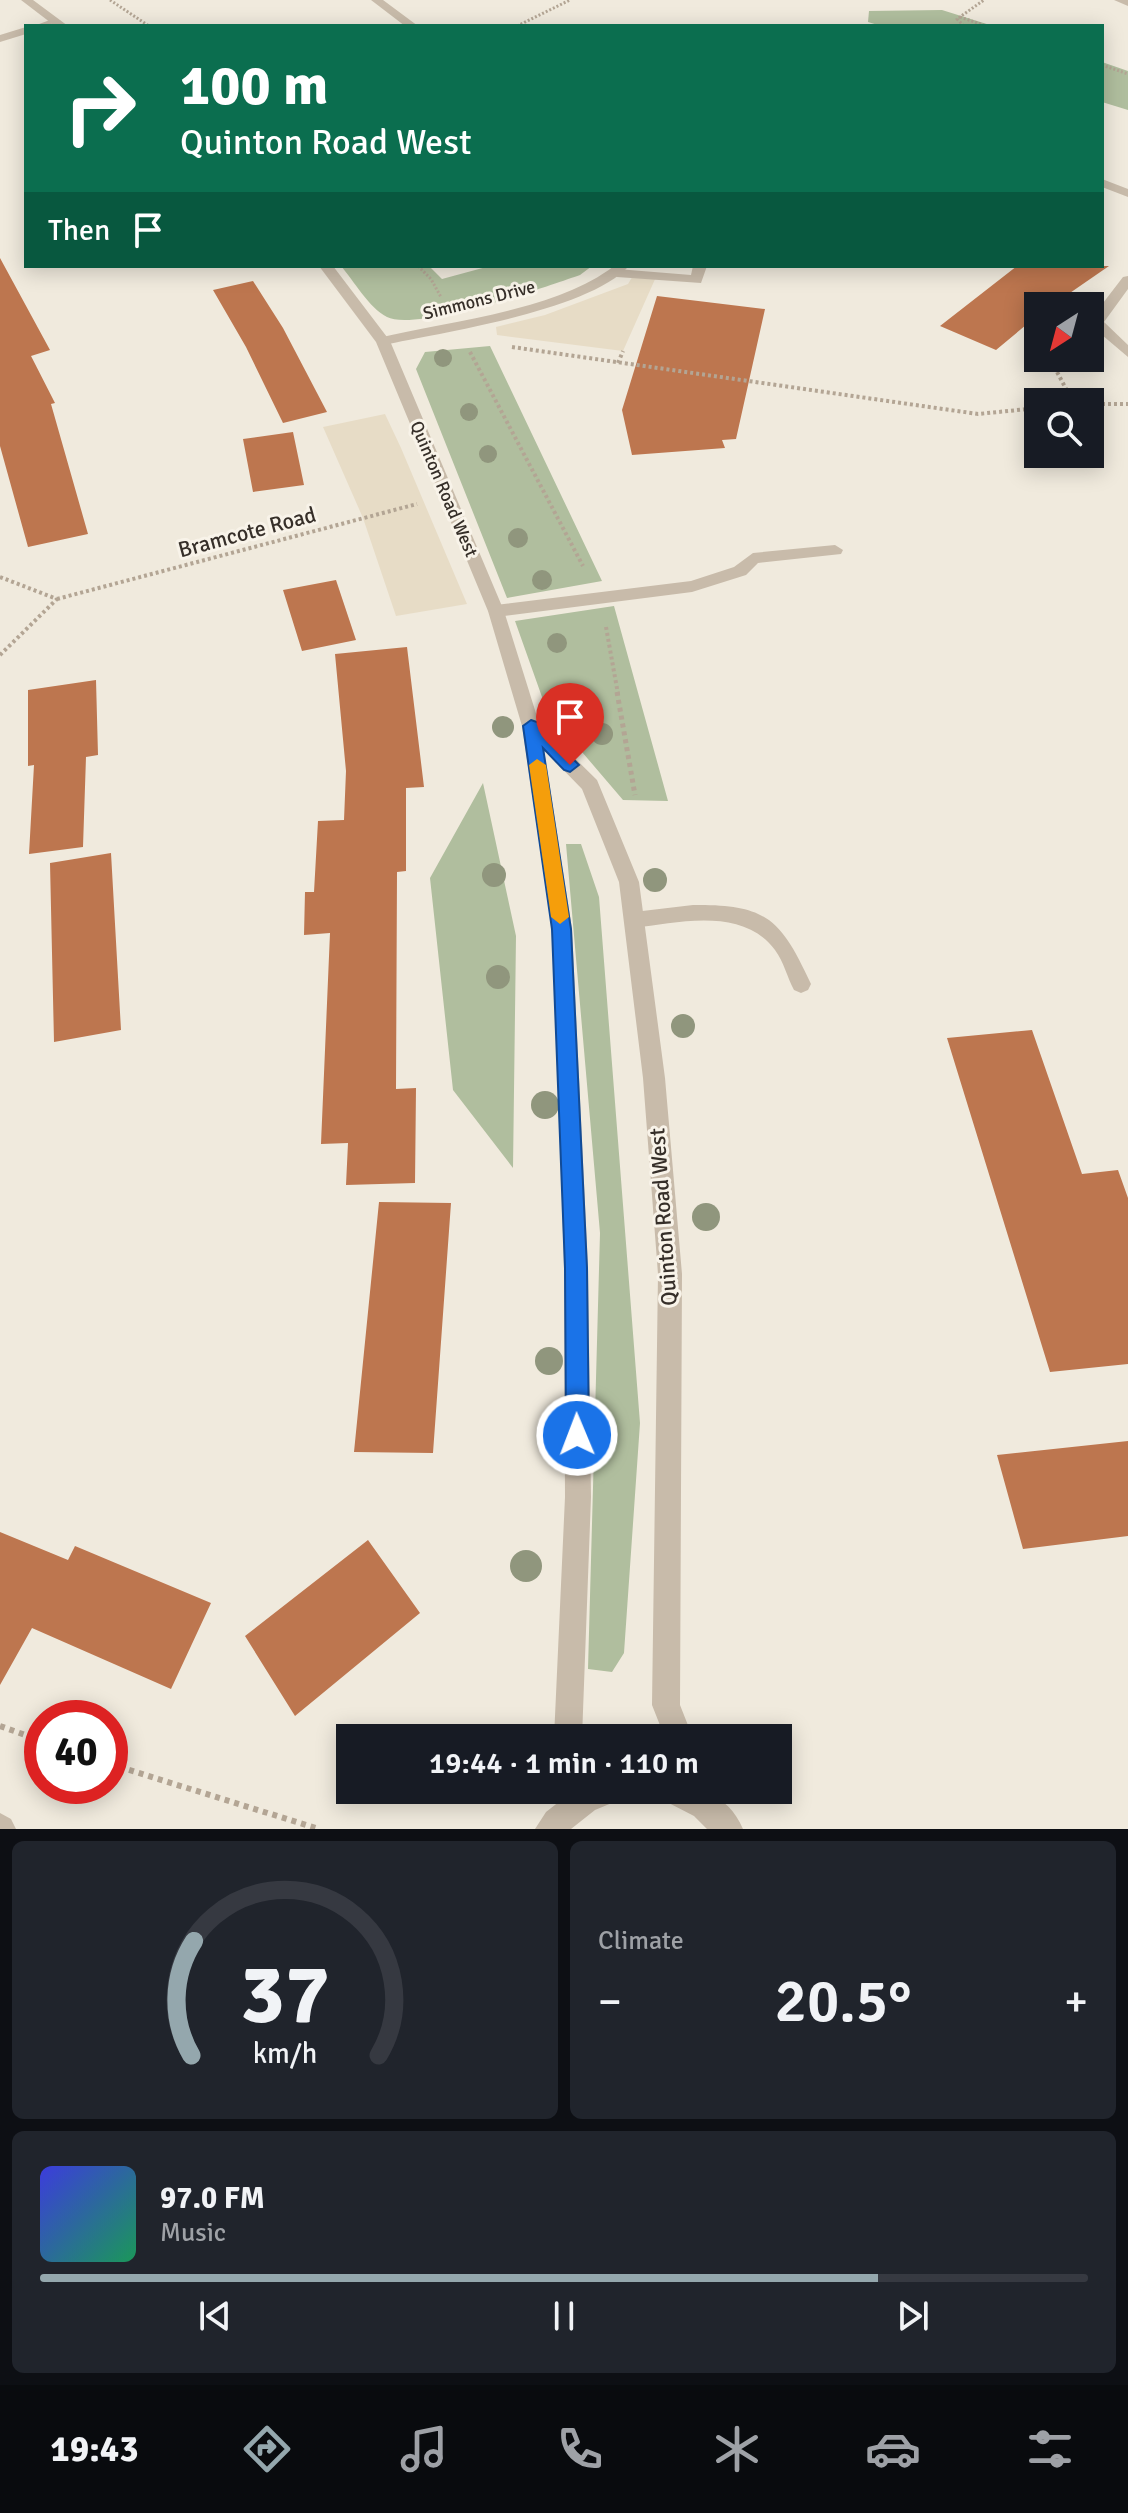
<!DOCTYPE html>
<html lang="en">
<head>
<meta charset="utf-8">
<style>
  :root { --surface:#171b24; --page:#20242c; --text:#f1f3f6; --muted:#9ea1a6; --line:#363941; --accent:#94a7ad }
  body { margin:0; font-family:Signika,sans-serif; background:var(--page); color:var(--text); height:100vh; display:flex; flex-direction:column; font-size:30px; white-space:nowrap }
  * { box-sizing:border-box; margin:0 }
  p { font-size:26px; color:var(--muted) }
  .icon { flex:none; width:44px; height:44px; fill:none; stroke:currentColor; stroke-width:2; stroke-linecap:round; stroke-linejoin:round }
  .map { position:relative; height:1829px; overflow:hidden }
  .sheet { display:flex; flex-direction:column; gap:12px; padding:12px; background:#0d0f14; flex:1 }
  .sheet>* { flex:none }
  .hud { position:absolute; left:24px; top:24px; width:1080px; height:244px; border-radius:0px; box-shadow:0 4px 20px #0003; background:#0b6e4f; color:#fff; overflow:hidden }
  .needle { width:52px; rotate:216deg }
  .tools { position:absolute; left:1024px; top:292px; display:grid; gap:16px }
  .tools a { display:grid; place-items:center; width:80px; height:80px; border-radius:0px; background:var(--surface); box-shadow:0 4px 20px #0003; font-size:40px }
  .speed { position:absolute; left:24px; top:1700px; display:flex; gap:16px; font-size:40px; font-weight:700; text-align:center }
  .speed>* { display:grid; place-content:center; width:104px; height:104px; border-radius:50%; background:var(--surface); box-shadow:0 4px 20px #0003; line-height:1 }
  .speed .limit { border:12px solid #d22; background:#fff; color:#111 }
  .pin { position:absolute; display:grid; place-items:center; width:68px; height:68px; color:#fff; margin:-82px -34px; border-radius:50% 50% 50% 0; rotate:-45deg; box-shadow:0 0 8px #0007 }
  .pin .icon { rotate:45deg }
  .me { position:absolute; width:88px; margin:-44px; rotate:359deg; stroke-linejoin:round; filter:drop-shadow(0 0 6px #0008) }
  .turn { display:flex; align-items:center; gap:28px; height:168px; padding:0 24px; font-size:36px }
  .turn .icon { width:104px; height:104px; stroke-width:2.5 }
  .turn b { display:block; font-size:56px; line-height:68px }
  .then { display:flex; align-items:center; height:76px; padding:0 24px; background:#0003; gap:16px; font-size:30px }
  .big { font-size:60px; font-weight:600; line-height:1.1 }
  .sheet .tile { flex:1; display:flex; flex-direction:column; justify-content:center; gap:12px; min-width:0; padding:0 28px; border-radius:12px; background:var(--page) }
  .sheet .dial { align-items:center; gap:0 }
  .dial svg { height:208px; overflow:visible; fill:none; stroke:var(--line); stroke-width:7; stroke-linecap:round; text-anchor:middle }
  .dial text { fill:var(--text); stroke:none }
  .song { display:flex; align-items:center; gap:24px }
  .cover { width:96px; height:96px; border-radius:12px; background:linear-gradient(135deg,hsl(240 70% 55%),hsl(150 70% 35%)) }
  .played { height:8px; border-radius:4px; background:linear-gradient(90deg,var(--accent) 80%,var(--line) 80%) }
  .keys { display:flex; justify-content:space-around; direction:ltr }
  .heat { display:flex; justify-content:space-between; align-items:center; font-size:44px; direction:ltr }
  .sheet .tiles { flex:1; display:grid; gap:12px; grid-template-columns:1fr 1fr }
  .tile:last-child { grid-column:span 2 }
  .trip { position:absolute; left:336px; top:1724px; width:456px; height:80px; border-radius:0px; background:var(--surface); box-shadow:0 4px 20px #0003; font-weight:600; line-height:80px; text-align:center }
  .menu { display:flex; height:128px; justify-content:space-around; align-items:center; background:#090b0e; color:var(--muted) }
  .menu .icon { width:56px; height:56px }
  .menu .active { color:var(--accent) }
  .menu b { font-size:36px; color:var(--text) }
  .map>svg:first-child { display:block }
  .green { fill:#b0be9e }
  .plaza { fill:#e7dcc6 }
  .building { fill:#bd764f }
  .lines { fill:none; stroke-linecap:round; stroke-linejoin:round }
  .path-far3 { stroke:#b3a594; stroke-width:3; stroke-dasharray:2 2; stroke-linecap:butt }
  .path-far2 { stroke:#b3a594; stroke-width:4; stroke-dasharray:3 3; stroke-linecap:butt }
  .path-far1 { stroke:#b3a594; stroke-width:5; stroke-dasharray:4 4; stroke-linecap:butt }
  .path { stroke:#b3a594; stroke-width:6; stroke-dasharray:5 5; stroke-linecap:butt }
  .service { fill:#c8bbaa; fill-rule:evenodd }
  .minor { fill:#c8bbaa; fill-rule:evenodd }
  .tertiary { fill:#c8bbaa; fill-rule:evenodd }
  .tree { fill:#90967d }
  .route { fill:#1a73e8; stroke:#114b97; stroke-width:2 }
  .slow { fill:#f59e0b }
  .labels { text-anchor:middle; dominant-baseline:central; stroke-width:6; stroke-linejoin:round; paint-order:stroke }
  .far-street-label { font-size:18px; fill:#362f29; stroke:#f8f3e9 }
  .street-label { font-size:22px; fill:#362f29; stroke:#f8f3e9 }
</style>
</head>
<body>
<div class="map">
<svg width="1128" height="1829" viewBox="0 0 1128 1829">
  <rect width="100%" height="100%" fill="#f0eadd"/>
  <!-- green -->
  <path class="green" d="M942,10L993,26H881L868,22L869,11Z
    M1102,62L1128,71V110L1102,102Z
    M341,266H429L442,279L490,266H592L580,275C546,287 415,332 387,317C369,308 354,281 341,266Z
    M490,346L602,581L507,598L416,369L425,352Z
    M614,606L668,801L623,800L547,711L515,621Z
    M483,783L516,936L513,1168L453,1090L430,878Z
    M566,844H581L599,897L640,1423L624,1653L612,1672L588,1669L600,1233Z"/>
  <!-- plaza -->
  <path class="plaza" d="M634,274L656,277L623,351L497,335L496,327L545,315L628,284Z
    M385,414L401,448L467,604L396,616L363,518L323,427Z"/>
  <!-- building -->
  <path class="building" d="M0,258L50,350L31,356L55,403L51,404L88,534L28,547L0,446Z
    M1017,266H1109L1051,306H1038V315L996,350L940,326Z
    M253,281L283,328L327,412L283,423L246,347L213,290Z
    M657,296L765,309L736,439L722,440L725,448L632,455L622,410Z
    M293,432L304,485L253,492L243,439Z
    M336,580L356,640L302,651L283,590Z
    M407,647L424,787L406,788V871L397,872L396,1089L416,1088L415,1183L346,1185L348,1143L321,1144L330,933L304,935L305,892H314L318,821L344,820L346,771L335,654Z
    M96,680L98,755L86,757L83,847L29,854L34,765L28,766V690Z
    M111,853L121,1030L54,1042L50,863Z
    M1032,1030L1082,1174L1118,1170L1128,1198V1364L1050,1372L947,1038Z
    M379,1202L451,1203L433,1453L354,1452Z
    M1128,1441V1536L1023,1549L997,1455Z
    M0,1532L68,1560L75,1546L211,1603L171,1689L32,1628L0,1685Z
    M368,1540L420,1613L295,1716L245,1636Z"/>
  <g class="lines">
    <!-- path-far3 -->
    <path class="path-far3" d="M110,0L149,26
      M960,17L986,26
      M517,26L570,0
      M964,26L957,19L984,0
      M1102,65L1128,74
      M418,266L431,279L441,297"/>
    <!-- path-far2 -->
    <path class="path-far2" d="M512,347L978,414L1038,408
      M470,352L583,566
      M1066,358L1056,370L1073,402
      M618,363L623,351
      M1090,404H1128
      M0,577L57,599L0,655
      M57,599L417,504
      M606,627L618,694"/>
    <!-- path-far1 -->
    <path class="path-far1" d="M617,692L635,795"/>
    <!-- path -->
    <path class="path" d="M0,1726L42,1741
      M110,1764L319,1829"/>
    <!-- service -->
    <path class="service" d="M693,266H707L701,283L617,277L610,273L617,269L691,275Z
      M835,545L843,550L841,554L758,563L746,575L692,592L496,617L488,611L496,605L691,581L734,567L753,553Z
      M693,905C768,904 781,920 811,984L808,990L801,993L794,990C787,977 784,962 775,950C743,907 680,922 634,928L627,926L624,920L627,914L634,912Z
      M0,1813L11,1819L16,1829H0Z"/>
    <!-- minor -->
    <path class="minor" d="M371,0H383L418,26H405Z
      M55,18L61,21L59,23L34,26Z
      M26,27V34L0,42V35Z
      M1102,179L1128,189V197L1102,187Z
      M614,266H629C588,311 444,332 383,345L376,341L378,338C449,321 556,311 614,266Z
      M1128,276V289L1104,322L1128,345V357L1095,329L1090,330V320L1123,277Z"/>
    <!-- tertiary -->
    <path class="tertiary" d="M21,0H33L68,26H55Z
      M1114,0H1128V6Z
      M319,266H333L390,341L504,611L539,723L597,780L639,882L665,1078L682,1274L680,1705L693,1738H665L652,1705L658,1274L643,1078L619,882L582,789L544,750L572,929L588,1268L591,1497L582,1738H554L565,1497L564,1268L558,1066L552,929L522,726L488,611L376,342Z
      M574,1790H623L619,1800L595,1810L571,1829H535L546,1812Z
      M659,1790C695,1790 726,1789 743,1829H707L694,1816L663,1800Z"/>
  </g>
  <!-- trees -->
  <g class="tree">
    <circle cx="443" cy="358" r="9"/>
    <circle cx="469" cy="412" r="9"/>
    <circle cx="488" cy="454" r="9"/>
    <circle cx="518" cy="538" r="10"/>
    <circle cx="542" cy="580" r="10"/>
    <circle cx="557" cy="643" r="10"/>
    <circle cx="503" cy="727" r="11"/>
    <circle cx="602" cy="734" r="11"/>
    <circle cx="494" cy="875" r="12"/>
    <circle cx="655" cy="880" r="12"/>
    <circle cx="498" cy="977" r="12"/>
    <circle cx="683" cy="1026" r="12"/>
    <circle cx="545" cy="1105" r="14"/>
    <circle cx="706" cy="1217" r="14"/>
    <circle cx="549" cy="1361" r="14"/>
    <circle cx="526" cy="1566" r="16"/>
  </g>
  <!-- route -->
  <path class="route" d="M531,720L537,722L579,765L570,772L564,770L543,748L571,929L587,1268L589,1435L585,1443L577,1446L569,1443L566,1435L565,1268L552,929L523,726Z"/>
  <!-- slow -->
  <path class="slow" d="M537,759L546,765L569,917L560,924L551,917L529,765Z"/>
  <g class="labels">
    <!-- far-street labels -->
    <g class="far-street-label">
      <text transform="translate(479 300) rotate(-14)">Simmons Drive</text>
      <text transform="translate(444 489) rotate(67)">Quinton Road West</text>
    </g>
    <!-- street labels -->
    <g class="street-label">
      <text transform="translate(247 532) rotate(-15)">Bramcote Road</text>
      <text transform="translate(663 1217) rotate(-94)">Quinton Road West</text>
    </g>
  </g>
</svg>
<div class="tools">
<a><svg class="needle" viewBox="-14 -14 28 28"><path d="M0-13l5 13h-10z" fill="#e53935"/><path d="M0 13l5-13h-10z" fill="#9ea1a6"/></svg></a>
<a><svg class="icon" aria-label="search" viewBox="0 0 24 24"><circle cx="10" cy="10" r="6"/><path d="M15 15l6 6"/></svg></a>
</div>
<div class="speed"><div class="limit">40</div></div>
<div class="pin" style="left:570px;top:765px;background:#d93025"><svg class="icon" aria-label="arrive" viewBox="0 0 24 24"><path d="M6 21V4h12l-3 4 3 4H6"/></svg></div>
<svg class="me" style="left:577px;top:1435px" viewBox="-20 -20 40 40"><circle r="17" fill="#1a73e8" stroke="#fff" stroke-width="3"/><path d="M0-11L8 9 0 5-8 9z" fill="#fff"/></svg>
<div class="trip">19:44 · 1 min · 110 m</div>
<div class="hud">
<div class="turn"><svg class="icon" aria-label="right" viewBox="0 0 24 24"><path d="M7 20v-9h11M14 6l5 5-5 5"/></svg><div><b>100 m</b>Quinton Road West</div></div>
<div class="then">Then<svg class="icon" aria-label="arrive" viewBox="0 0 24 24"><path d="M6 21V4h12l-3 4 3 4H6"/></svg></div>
</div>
</div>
<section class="sheet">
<div class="tiles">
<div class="tile dial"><svg viewBox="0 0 100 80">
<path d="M14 69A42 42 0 1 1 86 69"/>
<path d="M14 69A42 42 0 0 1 15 25" stroke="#94a7ad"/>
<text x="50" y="56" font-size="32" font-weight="700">37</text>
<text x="50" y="72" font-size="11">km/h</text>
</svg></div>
<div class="tile"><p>Climate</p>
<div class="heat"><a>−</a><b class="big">20.5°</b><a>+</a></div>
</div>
<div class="tile">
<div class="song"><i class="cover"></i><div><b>97.0 FM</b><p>Music</p></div></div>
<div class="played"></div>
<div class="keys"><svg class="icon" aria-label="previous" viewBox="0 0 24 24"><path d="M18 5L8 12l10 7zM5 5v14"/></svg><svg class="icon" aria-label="pause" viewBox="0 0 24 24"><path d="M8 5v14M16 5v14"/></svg><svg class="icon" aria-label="next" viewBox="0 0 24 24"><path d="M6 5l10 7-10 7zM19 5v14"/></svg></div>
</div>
</div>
</section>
<nav class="menu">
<b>19:43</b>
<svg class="icon active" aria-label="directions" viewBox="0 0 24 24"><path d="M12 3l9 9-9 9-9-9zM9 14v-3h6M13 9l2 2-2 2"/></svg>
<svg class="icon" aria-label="music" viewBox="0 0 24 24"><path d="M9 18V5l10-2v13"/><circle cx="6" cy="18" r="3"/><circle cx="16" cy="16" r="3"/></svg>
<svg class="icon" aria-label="phone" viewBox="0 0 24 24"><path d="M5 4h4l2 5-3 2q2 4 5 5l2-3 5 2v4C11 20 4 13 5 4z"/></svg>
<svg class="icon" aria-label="climate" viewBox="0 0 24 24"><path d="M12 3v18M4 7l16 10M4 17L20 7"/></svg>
<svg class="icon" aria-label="car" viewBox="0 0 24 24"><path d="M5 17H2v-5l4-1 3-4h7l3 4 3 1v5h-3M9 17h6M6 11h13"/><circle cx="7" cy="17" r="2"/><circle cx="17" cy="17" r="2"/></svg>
<svg class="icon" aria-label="filters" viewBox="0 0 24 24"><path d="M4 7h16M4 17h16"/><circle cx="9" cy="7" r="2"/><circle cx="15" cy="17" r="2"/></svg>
</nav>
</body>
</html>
